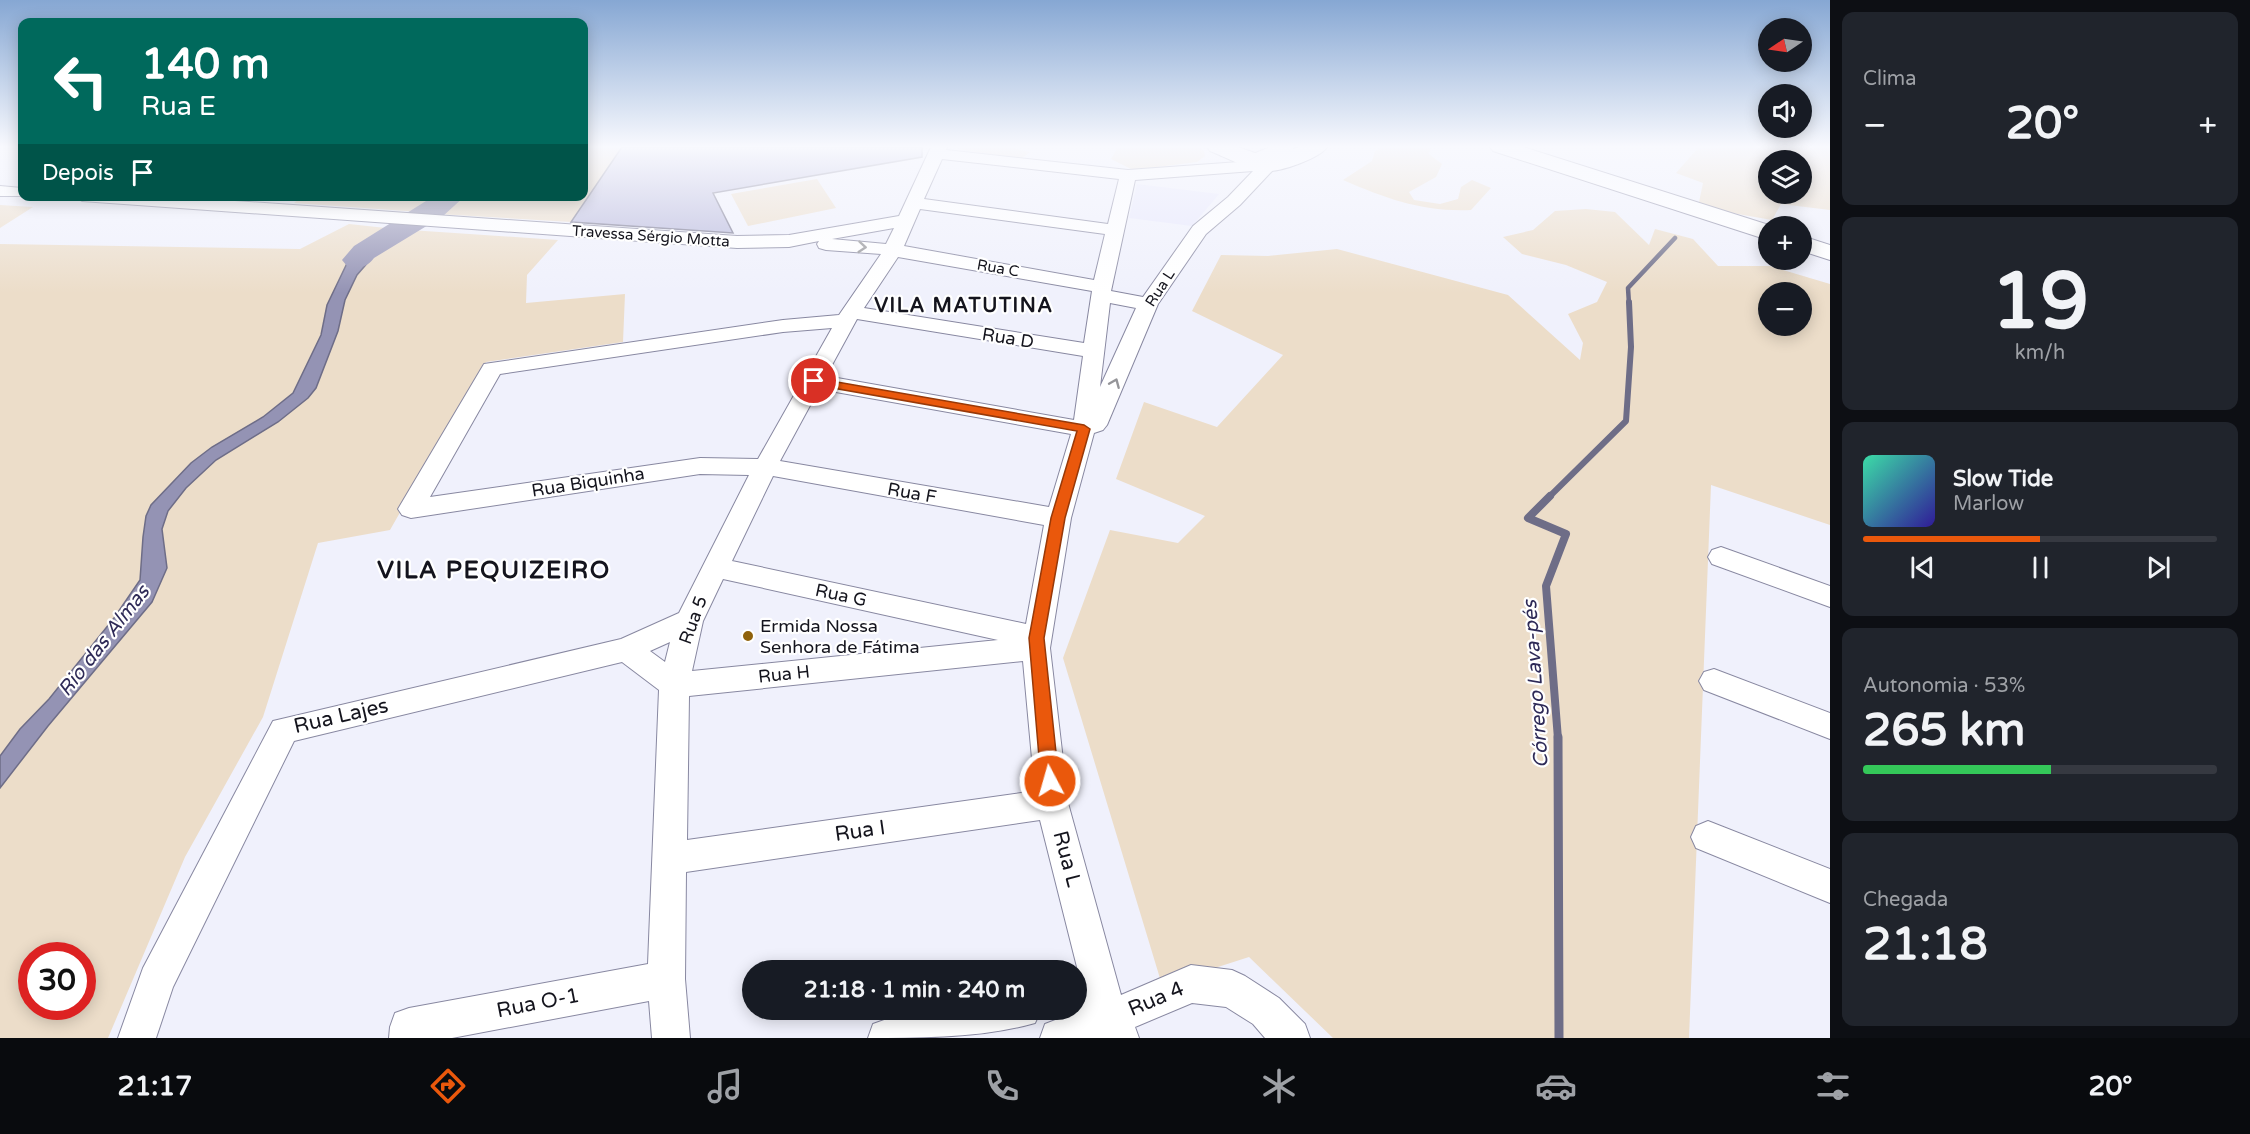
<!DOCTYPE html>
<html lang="pt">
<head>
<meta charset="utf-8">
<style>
  :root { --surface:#171b24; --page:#20242c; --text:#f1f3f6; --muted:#9ea1a6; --line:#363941; --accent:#ea580c }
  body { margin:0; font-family:"Varela Round",sans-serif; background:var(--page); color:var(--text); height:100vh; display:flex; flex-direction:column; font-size:22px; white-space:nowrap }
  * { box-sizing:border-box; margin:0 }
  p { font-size:20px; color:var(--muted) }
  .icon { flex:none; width:33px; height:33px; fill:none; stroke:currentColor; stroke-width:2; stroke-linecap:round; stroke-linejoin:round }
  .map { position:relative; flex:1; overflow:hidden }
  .details { display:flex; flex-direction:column; gap:12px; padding:12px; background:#0d0f14; width:420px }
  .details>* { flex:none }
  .guide { position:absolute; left:18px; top:18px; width:570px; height:183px; border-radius:12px; box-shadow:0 3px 15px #0003; background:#00695c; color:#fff; overflow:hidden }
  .needle { width:39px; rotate:257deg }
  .buttons { position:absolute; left:1758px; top:18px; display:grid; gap:12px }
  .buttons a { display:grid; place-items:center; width:54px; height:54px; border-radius:50%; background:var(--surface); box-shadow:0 3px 15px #0003; font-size:30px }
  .speed { position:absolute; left:18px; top:942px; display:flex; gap:12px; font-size:30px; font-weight:700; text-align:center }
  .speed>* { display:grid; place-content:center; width:78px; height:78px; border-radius:50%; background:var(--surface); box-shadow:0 3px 15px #0003; line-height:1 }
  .speed .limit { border:9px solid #d22; background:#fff; color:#111 }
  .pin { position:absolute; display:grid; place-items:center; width:51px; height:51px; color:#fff; margin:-26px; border:3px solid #fff; border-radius:50%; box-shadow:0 2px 6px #0007 }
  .me { position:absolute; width:66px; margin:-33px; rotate:354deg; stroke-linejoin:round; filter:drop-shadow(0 0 4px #0008) }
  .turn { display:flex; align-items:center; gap:21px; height:126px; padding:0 24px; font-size:27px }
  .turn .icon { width:78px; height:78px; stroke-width:2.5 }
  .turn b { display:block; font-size:42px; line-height:51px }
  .then { display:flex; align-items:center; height:57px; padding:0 24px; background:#0003; gap:12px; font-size:22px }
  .big { font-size:45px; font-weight:800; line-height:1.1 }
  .details .widget { flex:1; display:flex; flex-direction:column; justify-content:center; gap:9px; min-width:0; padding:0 21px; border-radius:12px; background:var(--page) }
  .details .dial { align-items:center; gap:0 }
  .dial b { font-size:78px; line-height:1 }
  .song { display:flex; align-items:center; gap:18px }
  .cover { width:72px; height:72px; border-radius:9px; background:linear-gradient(135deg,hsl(160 70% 55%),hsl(250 70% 35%)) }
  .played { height:6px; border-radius:3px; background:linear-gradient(90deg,var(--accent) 50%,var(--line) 50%) }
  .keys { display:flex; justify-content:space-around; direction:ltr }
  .heat { display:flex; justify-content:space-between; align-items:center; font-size:33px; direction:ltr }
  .charge { height:9px; border-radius:4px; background:linear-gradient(90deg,#34c759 53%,var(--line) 0) }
  .trip { position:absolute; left:742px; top:960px; width:345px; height:60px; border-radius:30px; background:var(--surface); box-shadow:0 3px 15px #0003; font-weight:800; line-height:60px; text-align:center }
  .tab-bar { display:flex; height:96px; justify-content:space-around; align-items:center; background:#090b0e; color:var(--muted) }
  .tab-bar .icon { width:42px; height:42px }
  .tab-bar .current { color:var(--accent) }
  .tab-bar b { font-size:27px; color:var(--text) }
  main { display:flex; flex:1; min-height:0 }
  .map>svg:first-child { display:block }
  .built { fill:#e7e7fc }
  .green { fill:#ecddc9; fill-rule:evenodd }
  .water { fill:#9493b4; stroke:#6e6d87; stroke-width:1.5 }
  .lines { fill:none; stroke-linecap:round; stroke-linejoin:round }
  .stream-far3 { stroke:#6e6d87; stroke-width:4.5 }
  .stream-far2 { stroke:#6e6d87; stroke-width:6 }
  .stream-far1 { stroke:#6e6d87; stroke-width:8 }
  .stream { stroke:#6e6d87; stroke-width:9 }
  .river { fill:#9493b4; fill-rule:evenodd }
  .building { fill:#b9b9dc; stroke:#76758e; stroke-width:1.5 }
  .minor-casing { stroke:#8888a1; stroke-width:2 }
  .major-casing { stroke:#8888a1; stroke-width:2 }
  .minor { fill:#fff; fill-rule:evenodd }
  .major { fill:#fff; fill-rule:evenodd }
  .oneway { stroke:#959599 }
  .route { fill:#ea580c; stroke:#983908; stroke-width:1.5 }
  .poi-dot { fill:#8f610b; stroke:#fff; stroke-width:2 }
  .labels { text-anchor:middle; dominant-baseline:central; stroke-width:4.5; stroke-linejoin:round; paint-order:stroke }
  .far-street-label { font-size:15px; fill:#14141d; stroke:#fff }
  .street-label { font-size:18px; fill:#14141d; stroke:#fff }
  .poi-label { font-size:18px; fill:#14141d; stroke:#fff; text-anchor:start }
  .far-district-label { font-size:20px; font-weight:bold; letter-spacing:1.5px; fill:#14141d; stroke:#fff }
  .water-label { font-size:20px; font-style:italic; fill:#2e2a57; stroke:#fff }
  .near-street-label { font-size:21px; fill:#14141d; stroke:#fff }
  .district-label { font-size:24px; font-weight:bold; letter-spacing:1.5px; fill:#14141d; stroke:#fff }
</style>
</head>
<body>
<main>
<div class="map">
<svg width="1830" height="1038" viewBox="0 0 1830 1038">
  <rect width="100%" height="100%" fill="#f0f1fc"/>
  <!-- built -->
  <path class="built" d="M1137,184L1219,194L1192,226L1129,218Z"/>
  <!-- green -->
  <path class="green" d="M584,147H920V157L766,184L758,152L605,172L571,222L438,214L462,197L584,196Z
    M957,147H1009L1030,152L1021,159L957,149Z
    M1118,147H1198L1204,151L1205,156L1197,162L1133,170L1111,159Z
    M1383,147H1431L1429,154L1442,164L1436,177L1409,192L1414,200L1440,204L1458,199L1461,187L1472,180L1491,188L1471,210C1423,212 1387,199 1343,180L1372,161L1375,151Z
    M1695,147H1830V210L1781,204L1772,220L1698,207L1703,183L1676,173L1697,149ZM1768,160H1802V194H1768Z
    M817,179L836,208L748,226L731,194Z
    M302,196L439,197L420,212L294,203Z
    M0,205L33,207L0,228Z
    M1586,209L1615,212L1649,245L1655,229L1693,239L1718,266H1770L1830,284V525L1711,485L1689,1038H1333L1249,957L1162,985L1063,658L1110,530L1178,543L1205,516L1116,479L1144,402L1217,427L1283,355L1192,311L1221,255L1268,256L1337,249L1508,295L1580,360L1583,343L1568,314L1597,302L1607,282L1566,265L1522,254L1503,237L1533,230L1555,211ZM1768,292H1802V326H1768Z
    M349,224L395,229L349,259L335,288L323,323L321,335L293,393L263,417L212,447L191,463L151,505L146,516L143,537L140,580L114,618L49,699L20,729L0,756V244L300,249Z
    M410,230L558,240L527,275L526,303L625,294L623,342L486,362L390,530L318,543L263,717L185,857L108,1038H0V788L48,726L111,651L167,568L162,529L167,511L186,488L216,460L278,422L316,388L338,331L345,300L357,275L377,252ZM32,956H82V1006H32Z"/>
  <!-- water -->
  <path class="water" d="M439,197H462L438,214L420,212Z
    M395,229L410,230L377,252L357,275L345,300L338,331L316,388L308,398L278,422L216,460L186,488L168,511L162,529L167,568L152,602L48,726L0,788V756L20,729L49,699L114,618L140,580L143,537L146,516L151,505L191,463L212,447L263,417L293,393L321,335L327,305L349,259L352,254Z"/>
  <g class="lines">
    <!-- stream-far3 -->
    <path class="stream-far3" d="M1629,304L1628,288L1675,238"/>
    <!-- stream-far2 -->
    <path class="stream-far2" d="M1548,498L1626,421L1631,347L1629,302"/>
    <!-- stream-far1 -->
    <path class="stream-far1" d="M1550,496L1528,518L1566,534L1546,586L1558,739"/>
    <!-- stream -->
    <path class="stream" d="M1558,737L1559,1038"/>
    <!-- river -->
    <path class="river" d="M434,196H465L443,216L374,258C366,268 359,269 347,266L342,260L354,246Z"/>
  </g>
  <!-- building -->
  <path class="building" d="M622,147H922V157L713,193L733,233L571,222Z"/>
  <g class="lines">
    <defs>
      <path id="minor" d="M931,147H947L946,150L1128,170L1239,162L1241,159L1270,147H1294L1292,150L1267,160L1274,161L1276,165L1274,169L1240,205L1206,234L1158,304L1107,425L1103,430L1094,433L1071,518L1050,648L1068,803L1121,995L1191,965L1232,970L1245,976L1279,998L1305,1024L1310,1038H1265L1253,1024L1226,1007L1192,1003L1135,1027L1139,1038H1040L1045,1024L1071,1014L1063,1010H1077V979H1080L1040,820L686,872L685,979L690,1038H652L649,1001L452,1038H389L390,1027L395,1013L409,1008L648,964L659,690L622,662L294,741L173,987L156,1038H118L143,968L273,721L621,639L679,613L749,475L700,474L411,518L402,515L398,509L484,364L783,320L839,315L881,254L826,250L819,248L817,244L819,241L789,247L737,248L82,201L74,196H164L737,236L789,235L899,216ZM942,159L1119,179L1108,224L924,199ZM1253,171L1228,197L1193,226L1143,297L1111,291L1135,180ZM920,209L1105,234L1094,280L904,246ZM894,228L886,244L832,239ZM898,257L1092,291L1084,343L864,308ZM1110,303L1136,308L1100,387ZM857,319L1083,356L1074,420L826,376ZM832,328L758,459L700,458L430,497L500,374L783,332ZM819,389L1071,434L1049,507L780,461ZM773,476L1044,525L1026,624L732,561ZM723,579L998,640L692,671L703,621ZM670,642L665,662L650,651ZM1023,661L1035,791L687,840L689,696Z
        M0,186L22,188V196H28H0Z
        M1721,547L1830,586V607L1712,564L1708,557L1712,550Z
        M1714,669L1830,713V739L1704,690L1699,681L1704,672Z
        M1708,821L1830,869V903L1696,848L1691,837L1696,826Z
        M932,1010H1041L1035,1023C983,1038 923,1038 868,1038L873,1024L887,1019Z"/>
      <path id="major" d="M1207,147H1238L1269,158L1299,147H1327C1320,158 1281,172 1267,171C1252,171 1225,157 1210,151Z
        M1490,147H1523L1772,226H1768V240L1493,151Z
        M1802,236L1830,245V260L1802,251Z"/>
    </defs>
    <!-- minor casing -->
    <use href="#minor" class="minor-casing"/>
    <!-- major casing -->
    <use href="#major" class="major-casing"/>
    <!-- minor -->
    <use href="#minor" class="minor"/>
    <!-- major -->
    <use href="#major" class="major"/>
  </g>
  <!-- one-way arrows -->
  <defs><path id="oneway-chevron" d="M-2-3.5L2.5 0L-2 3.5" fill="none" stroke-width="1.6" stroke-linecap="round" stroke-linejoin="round" transform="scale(1.5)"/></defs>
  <g class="oneway">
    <use href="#oneway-chevron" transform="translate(862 247) rotate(5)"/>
    <use href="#oneway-chevron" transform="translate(1115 383) rotate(-67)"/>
  </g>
  <!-- sky -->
  <linearGradient id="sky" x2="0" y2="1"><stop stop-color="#86a7d3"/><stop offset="0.5" stop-color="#f8f9fe"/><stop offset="1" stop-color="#f8f9fe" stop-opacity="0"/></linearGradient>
  <rect width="1830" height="293" fill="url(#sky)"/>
  <!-- route -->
  <path class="route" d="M814,378L1084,425L1090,429L1065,518L1044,638L1059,781L1056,786L1050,788L1044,786L1041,781L1029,638L1051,518L1077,431L810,384L808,381Z"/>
  <!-- markers -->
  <circle class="poi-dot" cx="748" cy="636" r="6"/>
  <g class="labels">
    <!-- far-street labels -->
    <g class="far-street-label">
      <text transform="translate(651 236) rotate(4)">Travessa Sérgio Motta</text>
      <text transform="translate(998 268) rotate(10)">Rua C</text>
      <text transform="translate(1160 288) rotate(-57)">Rua L</text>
    </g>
    <!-- street labels -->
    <g class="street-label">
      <text transform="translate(1008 338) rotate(9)">Rua D</text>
      <text transform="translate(588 482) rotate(-9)">Rua Biquinha</text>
      <text transform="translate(912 493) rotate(10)">Rua F</text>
      <text transform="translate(841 595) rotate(12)">Rua G</text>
      <text transform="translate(693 620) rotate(-70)">Rua 5</text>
      <text transform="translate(784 674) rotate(-6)">Rua H</text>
    </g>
    <!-- poi labels -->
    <g class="poi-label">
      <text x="760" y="626">Ermida Nossa<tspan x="760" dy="21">Senhora de Fátima</tspan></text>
    </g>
    <!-- far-district labels -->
    <g class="far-district-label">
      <text x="964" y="306">VILA MATUTINA</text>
    </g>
    <!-- water labels -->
    <g class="water-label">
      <text transform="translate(104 641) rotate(-52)">Rio das Almas</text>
      <text transform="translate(1536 684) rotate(-94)">Córrego Lava-pés</text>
    </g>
    <!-- near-street labels -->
    <g class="near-street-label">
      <text transform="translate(341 716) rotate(-13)">Rua Lajes</text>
      <text transform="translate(860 831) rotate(-8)">Rua I</text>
      <text transform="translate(1067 859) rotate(75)">Rua L</text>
      <text transform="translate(1156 999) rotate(-23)">Rua 4</text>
      <text transform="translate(538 1003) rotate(-11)">Rua O-1</text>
    </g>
    <!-- district labels -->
    <g class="district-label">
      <text x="494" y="570">VILA PEQUIZEIRO</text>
    </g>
  </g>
</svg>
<div class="buttons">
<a><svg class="needle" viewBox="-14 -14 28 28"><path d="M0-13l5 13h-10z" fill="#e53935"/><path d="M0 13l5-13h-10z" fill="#9ea1a6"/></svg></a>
<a><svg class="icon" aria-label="sound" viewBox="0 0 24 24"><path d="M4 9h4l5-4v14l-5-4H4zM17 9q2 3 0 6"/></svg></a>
<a><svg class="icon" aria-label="layers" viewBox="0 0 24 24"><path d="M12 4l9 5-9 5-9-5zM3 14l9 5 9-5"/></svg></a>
<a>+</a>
<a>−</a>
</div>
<div class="speed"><div class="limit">30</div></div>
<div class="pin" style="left:814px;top:381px;background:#d93025"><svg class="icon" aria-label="arrive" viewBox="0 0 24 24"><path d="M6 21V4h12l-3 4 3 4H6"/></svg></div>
<svg class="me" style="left:1050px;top:781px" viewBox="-20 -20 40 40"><circle r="17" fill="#ea580c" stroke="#fff" stroke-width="3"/><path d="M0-11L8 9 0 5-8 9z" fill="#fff"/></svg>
<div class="trip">21:18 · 1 min · 240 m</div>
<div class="guide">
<div class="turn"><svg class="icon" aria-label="left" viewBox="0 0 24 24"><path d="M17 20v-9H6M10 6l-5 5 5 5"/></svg><div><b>140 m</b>Rua E</div></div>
<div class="then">Depois<svg class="icon" aria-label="arrive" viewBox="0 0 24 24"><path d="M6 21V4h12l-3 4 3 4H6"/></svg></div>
</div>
</div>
<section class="details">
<div class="widget"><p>Clima</p>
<div class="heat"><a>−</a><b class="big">20°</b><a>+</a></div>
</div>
<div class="widget dial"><b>19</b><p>km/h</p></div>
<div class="widget">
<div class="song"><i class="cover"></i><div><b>Slow Tide</b><p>Marlow</p></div></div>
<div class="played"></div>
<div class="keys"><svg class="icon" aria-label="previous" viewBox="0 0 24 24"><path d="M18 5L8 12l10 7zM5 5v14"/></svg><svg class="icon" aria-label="pause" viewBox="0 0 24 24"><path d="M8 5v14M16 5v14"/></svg><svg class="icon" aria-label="next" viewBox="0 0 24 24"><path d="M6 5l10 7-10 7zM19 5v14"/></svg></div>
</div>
<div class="widget"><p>Autonomia · 53%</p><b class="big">265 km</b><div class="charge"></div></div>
<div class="widget"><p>Chegada</p><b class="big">21:18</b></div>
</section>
</main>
<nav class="tab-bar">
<b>21:17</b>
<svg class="icon current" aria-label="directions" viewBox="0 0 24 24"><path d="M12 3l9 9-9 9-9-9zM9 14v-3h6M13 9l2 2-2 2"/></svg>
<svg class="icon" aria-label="music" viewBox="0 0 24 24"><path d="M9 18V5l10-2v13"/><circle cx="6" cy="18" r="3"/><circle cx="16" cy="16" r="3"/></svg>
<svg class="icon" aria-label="phone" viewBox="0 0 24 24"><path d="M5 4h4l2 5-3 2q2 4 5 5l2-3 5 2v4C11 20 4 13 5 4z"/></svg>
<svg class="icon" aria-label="climate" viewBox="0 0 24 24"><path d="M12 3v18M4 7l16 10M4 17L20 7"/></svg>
<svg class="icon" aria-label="car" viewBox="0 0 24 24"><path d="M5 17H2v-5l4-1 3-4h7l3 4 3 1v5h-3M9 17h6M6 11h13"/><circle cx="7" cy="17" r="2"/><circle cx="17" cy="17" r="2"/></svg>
<svg class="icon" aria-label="filters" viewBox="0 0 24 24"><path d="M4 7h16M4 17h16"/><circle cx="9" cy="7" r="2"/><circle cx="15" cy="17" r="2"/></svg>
<b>20°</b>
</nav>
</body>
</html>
